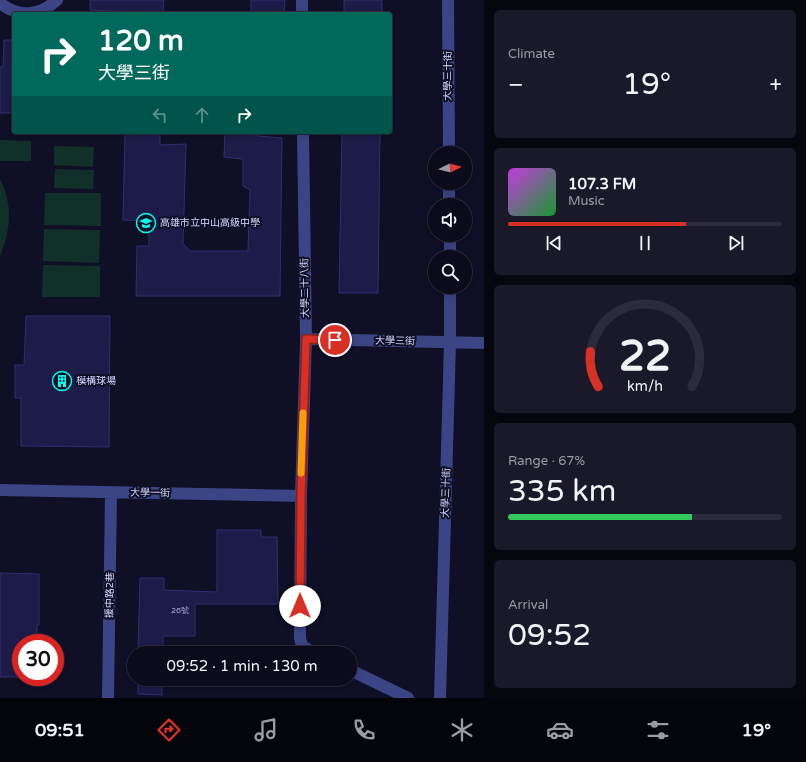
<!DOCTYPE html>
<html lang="en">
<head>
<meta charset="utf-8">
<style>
  :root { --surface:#0b0b1c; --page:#191929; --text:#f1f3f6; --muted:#9a9ba3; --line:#2b2b3b; --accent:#d93025 }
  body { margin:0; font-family:"Varela Round","Noto Sans TC",sans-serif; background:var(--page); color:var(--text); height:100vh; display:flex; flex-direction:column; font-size:15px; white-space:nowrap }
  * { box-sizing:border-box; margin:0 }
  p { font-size:13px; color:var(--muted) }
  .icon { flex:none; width:22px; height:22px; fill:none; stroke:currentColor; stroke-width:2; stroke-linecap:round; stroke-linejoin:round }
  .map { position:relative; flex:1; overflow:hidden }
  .side { display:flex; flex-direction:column; gap:10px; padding:10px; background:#06060f; width:322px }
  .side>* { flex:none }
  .top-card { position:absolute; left:12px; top:12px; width:380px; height:122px; border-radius:4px; box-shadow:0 2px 6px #0003,0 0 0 1px var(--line); background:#00695c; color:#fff; overflow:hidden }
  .needle { width:26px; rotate:84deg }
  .fabs { position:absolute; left:428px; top:146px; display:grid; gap:8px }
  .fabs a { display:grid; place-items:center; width:44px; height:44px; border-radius:50%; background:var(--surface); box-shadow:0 2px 6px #0003,0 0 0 1px var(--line); font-size:20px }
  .speed { position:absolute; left:12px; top:634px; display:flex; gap:8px; font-size:20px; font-weight:700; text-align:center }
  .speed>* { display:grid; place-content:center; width:52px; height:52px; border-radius:50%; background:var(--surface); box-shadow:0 2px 6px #0003,0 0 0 1px var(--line); line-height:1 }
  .speed .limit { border:6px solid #d22; background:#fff; color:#111 }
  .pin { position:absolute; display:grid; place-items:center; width:34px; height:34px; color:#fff; margin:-17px; border:2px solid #fff; border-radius:50%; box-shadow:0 1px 4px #0007 }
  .me { position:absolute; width:44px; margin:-22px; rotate:0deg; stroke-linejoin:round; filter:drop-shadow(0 0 3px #0008) }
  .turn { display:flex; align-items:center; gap:14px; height:84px; padding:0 20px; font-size:18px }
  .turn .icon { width:52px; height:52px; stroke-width:2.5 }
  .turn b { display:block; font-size:28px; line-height:34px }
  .lanes { display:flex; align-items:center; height:38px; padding:0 20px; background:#0003; justify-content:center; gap:20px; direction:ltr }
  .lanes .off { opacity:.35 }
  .big { font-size:30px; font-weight:600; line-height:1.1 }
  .side .widget { flex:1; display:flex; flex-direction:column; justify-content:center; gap:6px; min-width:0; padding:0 14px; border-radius:6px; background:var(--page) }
  .side .dial { align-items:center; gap:0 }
  .dial svg { height:104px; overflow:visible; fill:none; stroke:var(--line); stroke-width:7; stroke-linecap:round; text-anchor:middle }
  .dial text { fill:var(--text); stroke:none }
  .song { display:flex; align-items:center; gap:12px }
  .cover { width:48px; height:48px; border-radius:6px; background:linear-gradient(135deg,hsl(290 70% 55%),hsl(130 70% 35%)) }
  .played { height:4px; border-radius:2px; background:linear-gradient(90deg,var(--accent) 65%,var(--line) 65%) }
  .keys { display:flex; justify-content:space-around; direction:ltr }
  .heat { display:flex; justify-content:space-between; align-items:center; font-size:22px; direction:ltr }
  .charge { height:6px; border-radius:3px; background:linear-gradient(90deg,#34c759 67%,var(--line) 0) }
  .trip { position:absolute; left:127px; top:646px; width:230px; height:40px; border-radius:20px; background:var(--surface); box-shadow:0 2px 6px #0003,0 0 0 1px var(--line); font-weight:600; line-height:40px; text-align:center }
  .tabs { display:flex; height:64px; justify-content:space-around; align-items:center; background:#04040b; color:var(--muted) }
  .tabs .icon { width:28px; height:28px }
  .tabs .selected { color:var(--accent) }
  .tabs b { font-size:18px; color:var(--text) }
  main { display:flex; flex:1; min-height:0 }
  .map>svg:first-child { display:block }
  .green { fill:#12302a }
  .building { fill:#1d1b47; stroke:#302e72 }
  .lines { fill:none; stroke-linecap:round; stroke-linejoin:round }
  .minor { stroke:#3b4484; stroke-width:12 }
  .route-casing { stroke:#8d1f18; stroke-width:10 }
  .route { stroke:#d93025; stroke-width:7 }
  .slow { stroke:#f59e0b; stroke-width:7 }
  .labels { text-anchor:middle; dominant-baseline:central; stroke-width:4; stroke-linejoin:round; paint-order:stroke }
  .number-label { font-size:8px; fill:#a7a8d1 }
  .street-label { font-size:10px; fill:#d5d7ff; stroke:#0f0f26 }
  .poi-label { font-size:10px; fill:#d5d7ff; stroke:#0f0f26; text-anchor:start }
</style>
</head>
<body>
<main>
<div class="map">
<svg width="484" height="698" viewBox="0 0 484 698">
  <rect width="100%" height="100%" fill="#0f0f26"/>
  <!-- green -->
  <path class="green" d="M0,140L31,141V161H0Z
    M54,146L94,147L93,167L54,165Z
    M55,169L94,170L93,189L54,188Z
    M0,179C13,205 11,229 0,256Z
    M45,193H101V226L44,225Z
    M44,229L100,230L99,263L43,261Z
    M43,265L100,266V297H42Z"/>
  <!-- building -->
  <path class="building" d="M90,0H164L163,14H114V11L90,10Z
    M251,0H285L284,14H251Z
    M344,0H382V14H344Z
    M4,40H14V113H0V67H3Z
    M125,132H160V145L186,144L183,244L190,251H248L250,190L243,186V159L224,157L225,132H258V136L282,138L280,296H136L137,246H149V221L123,220Z
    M342,132H380L378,293H339Z
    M26,316H110L109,447L21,446V398H15V365H24Z
    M217,530H261V537H277L278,604H195V636H163V653H138L140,578H164V590L217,592Z
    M0,573L39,574V625H37V643H21V677H0Z
    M138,679H162V695L138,694Z"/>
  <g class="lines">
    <!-- minor -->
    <path class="minor" d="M302,0V14
      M448,0L449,153
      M0,3C18,18 40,16 57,0
      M303,132L306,339L301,496L300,638L302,646L314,653
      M449,183V205
      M450,235V257
      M306,339L484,343
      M0,490L301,496
      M350,670L408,698
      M108,698L111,493
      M440,698L450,343V287"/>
  </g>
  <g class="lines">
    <defs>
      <path id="route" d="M300,606L301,496L306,339L335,340"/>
    </defs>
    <!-- route casing -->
    <use href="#route" class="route-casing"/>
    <!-- route -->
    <use href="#route" class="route"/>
    <!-- slow -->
    <path class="slow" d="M301,473L303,413"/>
  </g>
  <!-- icons -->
  <defs>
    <symbol id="school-ring" viewBox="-11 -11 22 22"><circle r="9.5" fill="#0f0f26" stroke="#03fcec" stroke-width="1.5"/><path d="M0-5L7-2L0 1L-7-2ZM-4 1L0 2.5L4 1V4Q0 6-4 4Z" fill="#03fcec"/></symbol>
    <symbol id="building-ring" viewBox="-11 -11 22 22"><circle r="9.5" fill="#0f0f26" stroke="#03fcec" stroke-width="1.5"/><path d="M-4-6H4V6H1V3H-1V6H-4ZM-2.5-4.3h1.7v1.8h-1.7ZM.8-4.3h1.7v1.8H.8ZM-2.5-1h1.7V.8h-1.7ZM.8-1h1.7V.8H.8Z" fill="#03fcec"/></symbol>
  </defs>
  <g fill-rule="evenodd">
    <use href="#school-ring" x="135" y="212" width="22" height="22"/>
    <use href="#building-ring" x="51" y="370" width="22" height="22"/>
  </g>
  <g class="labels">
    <!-- number labels -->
    <g class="number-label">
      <text x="180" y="610">26號</text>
    </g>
    <!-- street labels -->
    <g class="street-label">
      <text transform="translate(448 76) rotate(-90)">大學三十街</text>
      <text transform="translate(305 288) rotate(-91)">大學二十八街</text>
      <text transform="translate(395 341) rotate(1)">大學三街</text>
      <text transform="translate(150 493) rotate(1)">大學一街</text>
      <text transform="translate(446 493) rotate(-88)">大學三十街</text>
      <text transform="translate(110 595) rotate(-89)">援中路2巷</text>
    </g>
    <!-- poi labels -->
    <g class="poi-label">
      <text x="160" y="223">高雄市立中山高級中學</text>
      <text x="76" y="381">模構球場</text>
    </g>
  </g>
</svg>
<div class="fabs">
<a><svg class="needle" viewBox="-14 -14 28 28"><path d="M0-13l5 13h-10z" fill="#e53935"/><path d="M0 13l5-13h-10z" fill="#9a9ba3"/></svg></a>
<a><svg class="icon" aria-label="sound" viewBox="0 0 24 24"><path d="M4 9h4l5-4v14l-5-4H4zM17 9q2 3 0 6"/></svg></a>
<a><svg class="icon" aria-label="search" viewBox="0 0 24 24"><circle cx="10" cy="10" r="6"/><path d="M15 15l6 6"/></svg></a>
</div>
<div class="speed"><div class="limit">30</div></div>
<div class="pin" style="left:335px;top:340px;background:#d93025"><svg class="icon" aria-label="arrive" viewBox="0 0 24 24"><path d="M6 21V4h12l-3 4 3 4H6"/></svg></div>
<svg class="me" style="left:300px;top:606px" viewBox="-20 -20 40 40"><circle r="19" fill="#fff"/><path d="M0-13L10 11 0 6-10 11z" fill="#d93025"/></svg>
<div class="trip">09:52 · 1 min · 130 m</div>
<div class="top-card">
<div class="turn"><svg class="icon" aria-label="right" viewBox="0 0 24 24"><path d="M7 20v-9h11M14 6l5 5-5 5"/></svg><div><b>120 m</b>大學三街</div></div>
<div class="lanes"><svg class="icon off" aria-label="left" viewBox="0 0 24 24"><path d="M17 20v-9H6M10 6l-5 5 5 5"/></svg><svg class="icon off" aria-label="ahead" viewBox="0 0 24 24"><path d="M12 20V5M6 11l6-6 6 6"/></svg><svg class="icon" aria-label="right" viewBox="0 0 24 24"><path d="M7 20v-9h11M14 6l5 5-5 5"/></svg></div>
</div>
</div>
<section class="side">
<div class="widget"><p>Climate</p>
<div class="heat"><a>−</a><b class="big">19°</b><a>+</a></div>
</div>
<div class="widget">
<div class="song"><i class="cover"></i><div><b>107.3 FM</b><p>Music</p></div></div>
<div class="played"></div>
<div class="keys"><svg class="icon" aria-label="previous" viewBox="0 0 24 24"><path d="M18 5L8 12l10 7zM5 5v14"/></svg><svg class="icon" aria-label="pause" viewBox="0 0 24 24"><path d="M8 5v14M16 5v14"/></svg><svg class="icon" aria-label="next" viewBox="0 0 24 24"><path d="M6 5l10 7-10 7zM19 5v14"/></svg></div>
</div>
<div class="widget dial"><svg viewBox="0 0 100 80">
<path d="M14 69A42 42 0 1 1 86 69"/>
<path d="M14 69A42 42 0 0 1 8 42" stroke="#d93025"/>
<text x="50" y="56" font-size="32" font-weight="700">22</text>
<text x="50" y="72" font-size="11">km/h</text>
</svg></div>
<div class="widget"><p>Range · 67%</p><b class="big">335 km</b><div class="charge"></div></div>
<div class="widget"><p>Arrival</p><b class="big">09:52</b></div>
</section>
</main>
<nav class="tabs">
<b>09:51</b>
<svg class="icon selected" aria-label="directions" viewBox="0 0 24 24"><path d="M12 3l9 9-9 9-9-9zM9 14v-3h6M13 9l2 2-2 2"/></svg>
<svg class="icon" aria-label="music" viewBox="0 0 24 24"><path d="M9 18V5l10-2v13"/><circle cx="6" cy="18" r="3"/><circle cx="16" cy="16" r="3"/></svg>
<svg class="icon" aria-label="phone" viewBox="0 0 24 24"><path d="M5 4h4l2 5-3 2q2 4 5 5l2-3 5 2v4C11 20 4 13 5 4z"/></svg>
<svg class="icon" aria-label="climate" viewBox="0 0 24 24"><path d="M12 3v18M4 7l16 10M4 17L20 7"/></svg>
<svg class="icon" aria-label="car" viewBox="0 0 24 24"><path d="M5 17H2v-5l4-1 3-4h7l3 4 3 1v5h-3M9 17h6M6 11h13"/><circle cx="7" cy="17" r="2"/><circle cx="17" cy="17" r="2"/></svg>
<svg class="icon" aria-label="filters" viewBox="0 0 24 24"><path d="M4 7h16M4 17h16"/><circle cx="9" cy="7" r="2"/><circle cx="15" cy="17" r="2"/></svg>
<b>19°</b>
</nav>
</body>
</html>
